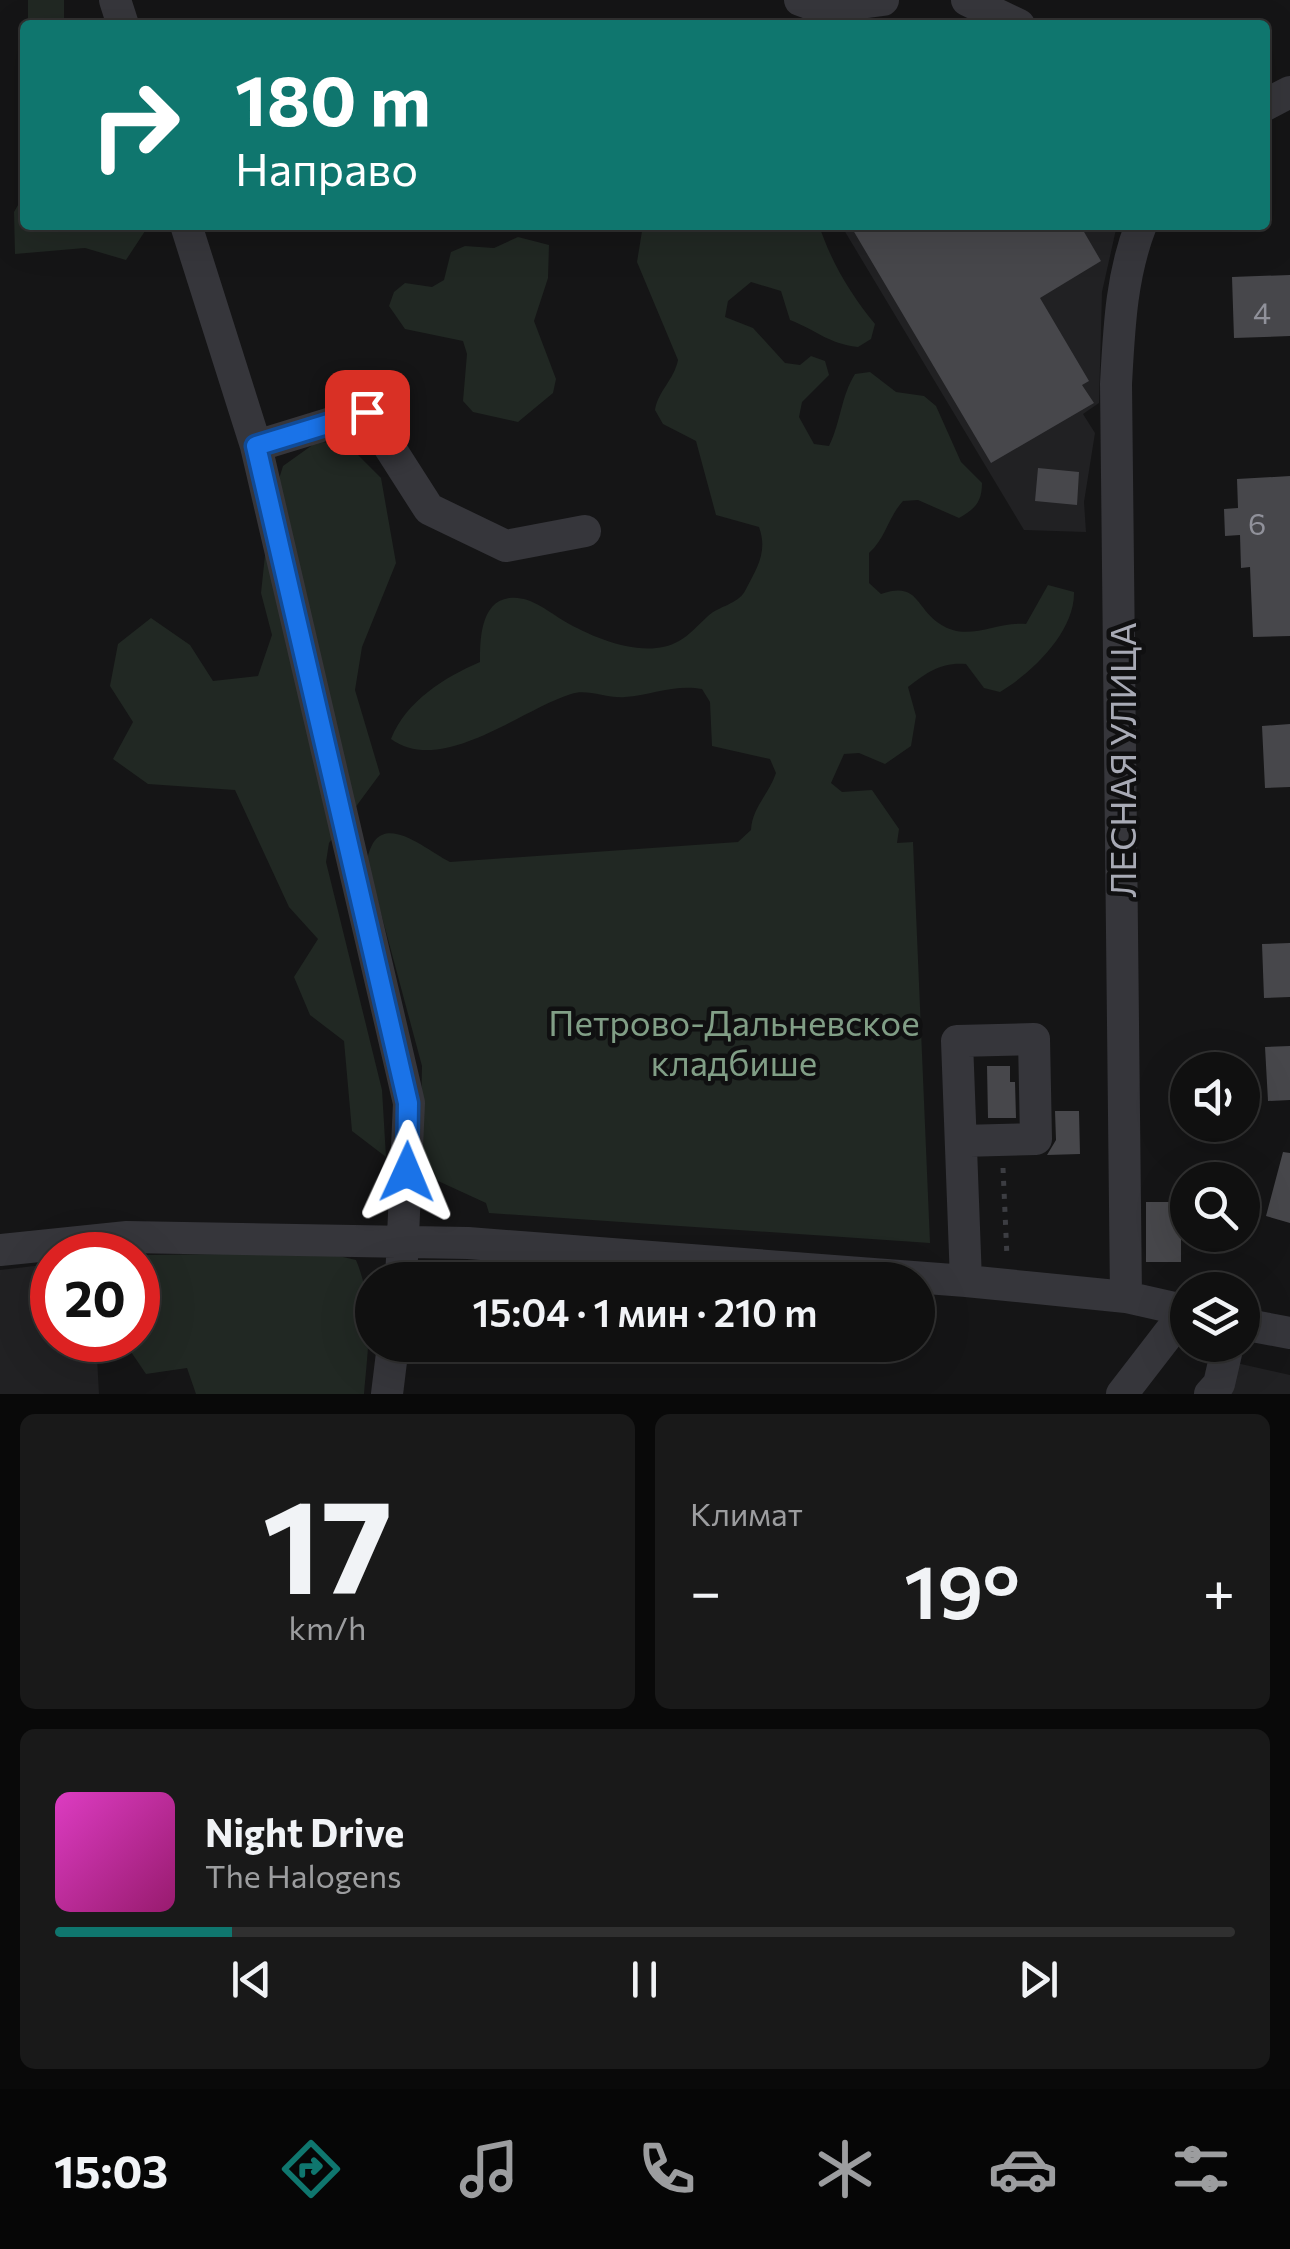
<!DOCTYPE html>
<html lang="ru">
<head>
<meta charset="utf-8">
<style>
  :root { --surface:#101010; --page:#191919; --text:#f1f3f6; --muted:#9c9d9f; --line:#303030; --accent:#0f766e }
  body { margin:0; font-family:Commissioner,sans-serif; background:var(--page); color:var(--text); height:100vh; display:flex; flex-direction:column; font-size:38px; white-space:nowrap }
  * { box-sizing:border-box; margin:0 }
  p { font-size:32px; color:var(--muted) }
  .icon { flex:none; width:55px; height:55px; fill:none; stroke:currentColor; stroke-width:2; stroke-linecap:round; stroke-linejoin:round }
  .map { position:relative; height:1394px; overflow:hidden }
  .details { display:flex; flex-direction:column; gap:20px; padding:20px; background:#090909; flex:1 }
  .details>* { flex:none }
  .top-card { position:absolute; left:20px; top:20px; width:1250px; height:210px; border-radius:10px; box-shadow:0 10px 40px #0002,0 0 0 2px var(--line); background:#0f766e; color:#fff; overflow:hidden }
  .buttons { position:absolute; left:1170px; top:1052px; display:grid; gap:20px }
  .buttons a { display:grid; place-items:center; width:90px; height:90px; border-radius:50%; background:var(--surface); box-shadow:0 10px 40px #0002,0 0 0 2px var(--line); font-size:50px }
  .speed { position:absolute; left:30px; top:1232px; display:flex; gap:20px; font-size:50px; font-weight:700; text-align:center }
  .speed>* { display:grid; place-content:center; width:130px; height:130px; border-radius:50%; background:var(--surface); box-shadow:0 10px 40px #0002,0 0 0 2px var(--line); line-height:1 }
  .speed .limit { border:15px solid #d22; background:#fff; color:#111 }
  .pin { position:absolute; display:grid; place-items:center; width:85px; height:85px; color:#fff; margin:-42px; border-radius:20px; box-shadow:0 5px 15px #0006 }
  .me { position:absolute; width:110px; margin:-55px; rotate:1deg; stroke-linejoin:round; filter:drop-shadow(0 0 8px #0008) }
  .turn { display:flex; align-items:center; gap:35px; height:210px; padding:0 50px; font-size:45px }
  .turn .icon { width:130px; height:130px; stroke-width:2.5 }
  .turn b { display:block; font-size:70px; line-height:85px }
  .big { font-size:75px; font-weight:600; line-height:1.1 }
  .details .tile { flex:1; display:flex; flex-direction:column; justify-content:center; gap:15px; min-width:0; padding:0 35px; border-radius:15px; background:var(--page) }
  .details .dial { align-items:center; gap:0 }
  .dial b { font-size:130px; line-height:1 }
  .song { display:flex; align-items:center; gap:30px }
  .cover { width:120px; height:120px; border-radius:15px; background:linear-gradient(135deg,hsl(310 70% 55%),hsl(320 70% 35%)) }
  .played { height:10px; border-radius:5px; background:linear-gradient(90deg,var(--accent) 15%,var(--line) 15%) }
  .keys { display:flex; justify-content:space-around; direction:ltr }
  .heat { display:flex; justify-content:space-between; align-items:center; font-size:55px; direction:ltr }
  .details .tiles { flex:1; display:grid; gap:20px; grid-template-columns:1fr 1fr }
  .tile:last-child { grid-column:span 2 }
  .trip { position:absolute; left:355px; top:1262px; width:580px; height:100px; border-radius:50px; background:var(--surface); box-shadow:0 10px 40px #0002,0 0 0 2px var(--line); font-weight:600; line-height:100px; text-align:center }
  .dock { display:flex; height:160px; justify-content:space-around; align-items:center; background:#060606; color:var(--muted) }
  .dock .icon { width:70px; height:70px }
  .dock .active { color:var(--accent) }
  .dock b { font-size:45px; color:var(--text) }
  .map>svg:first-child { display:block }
  .built { fill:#212123 }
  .green { fill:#212823 }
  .building { fill:#47474b }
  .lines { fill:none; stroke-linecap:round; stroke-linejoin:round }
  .path { stroke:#3c3d42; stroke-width:5; stroke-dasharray:5 8; stroke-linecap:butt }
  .minor { stroke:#36363b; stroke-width:32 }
  .route-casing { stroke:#114b97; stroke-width:25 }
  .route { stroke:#1a73e8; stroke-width:18 }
  .labels { text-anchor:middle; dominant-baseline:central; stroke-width:9; stroke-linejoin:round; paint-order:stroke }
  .number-label { font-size:30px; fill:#90919a }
  .street-label { font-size:35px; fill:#a8aab5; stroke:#101011 }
  .park-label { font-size:35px; fill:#819e86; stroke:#101011 }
</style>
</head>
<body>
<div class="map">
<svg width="1290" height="1394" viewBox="0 0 1290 1394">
  <rect width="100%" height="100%" fill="#151516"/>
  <!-- built -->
  <path class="built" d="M841,225H1117L1102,292L1099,403L1083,414L1095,433L1084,502L1086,532L1024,530Z
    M52,1264V1340H96L99,1394H0V1270Z
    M1232,1362L1290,1375V1394H1225Z"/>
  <!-- green -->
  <path class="green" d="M28,0H64V25H28Z
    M25,193V225H149L126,260L85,248L15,254L14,212Z
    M643,225H819C831,262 851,295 875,324L871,339L858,347C827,343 818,331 790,320L781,291L751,282L728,301L725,317L753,328L785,363L800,365L811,356L825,361L829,375L802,402L799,417L814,444L829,446C841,422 841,396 855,374L870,372L896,392L924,396L936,406L961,462L982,483C982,502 975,509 959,518L918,500L903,501C888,517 886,538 869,553V583L881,594C919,581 915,608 940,624C968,643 996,621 1026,624L1048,585L1074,592C1075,632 1032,673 1000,692L984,688L966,664C941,662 928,672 908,687L916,716L911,746L885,764L859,753L844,754L831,783L842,792L872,790L899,829L897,843L913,842L930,1243L489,1213L486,1203L425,1175L420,1161L422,1066L367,861C377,805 424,849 450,862L738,842L751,830C752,808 769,794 776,773L770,759L712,746L710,702L702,689C675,684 651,695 625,697C608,699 587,688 571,694C520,710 442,776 391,739C406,701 445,677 480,662C480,641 480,602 509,598C529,595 548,611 564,621C595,639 646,660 679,641C690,635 699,624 708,616C719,606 738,604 745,591C757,568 768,552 759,527L716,515L696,441L663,424L655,410C658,391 674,380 678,360L637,262Z
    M518,237L549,245L548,278L534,321L556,379L553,393L518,422L473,412L463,401L467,354L463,341L405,329L389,306L394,292L405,283L432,287L444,280L451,252L465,246L494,248Z
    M318,441L351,448L381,478L396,563L362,647L355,690L380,774L329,843L326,862L382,1090L386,1157L352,1131L344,1041L310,1015L294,977L318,939L289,907L235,790L148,784L113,759L133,722L110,686L118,644L151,618L190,645L213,681L258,676L272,635L261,593L270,508L283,466Z
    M326,1253L356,1260C375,1306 368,1346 364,1394H196L187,1368L146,1374L123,1340H138V1255Z"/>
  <!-- building -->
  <path class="building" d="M850,225H1080L1101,261L1040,298L1089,381L1082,385L1094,403L991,463Z
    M1290,275V336L1234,338L1232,277Z
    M1038,468L1079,472L1077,505L1035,501Z
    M1290,476V636L1253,637L1250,567L1241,568L1240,535L1225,536L1224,509L1238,508L1237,479Z
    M1290,724V787L1265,788L1262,726Z
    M1290,943V997L1264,998L1262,944Z
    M1290,1046V1100L1268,1101L1265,1047Z
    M987,1066H1010V1082H1015L1016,1118H988Z
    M1055,1111H1079L1080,1154L1047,1155L1056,1140Z
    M1283,1152L1290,1153V1223L1266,1216Z
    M1146,1202H1181V1262H1146Z"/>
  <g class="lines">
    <!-- path -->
    <path class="path" d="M1003,1168L1007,1257"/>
    <!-- minor -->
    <path class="minor" d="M115,0L123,25
      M800,0L822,8L883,0
      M967,0L1019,25
      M1265,105L1290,92
      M186,225L256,446L409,1103L401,1280
      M256,446L367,412L429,509L506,546L585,531
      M961,1141L1036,1139L1034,1039L957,1041L966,1281
      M0,1250L127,1237L468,1243L966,1281L1126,1297L1188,1311
      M1126,1297L1116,384C1119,330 1121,276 1141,225
      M1242,1324L1290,1333
      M387,1394L393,1345
      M1122,1394L1186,1311
      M1210,1394L1219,1384L1228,1345"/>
  </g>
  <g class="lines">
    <defs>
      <path id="route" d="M367,412L256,446L408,1103L407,1172"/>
    </defs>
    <!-- route casing -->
    <use href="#route" class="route-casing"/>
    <!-- route -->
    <use href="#route" class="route"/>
  </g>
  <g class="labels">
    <!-- number labels -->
    <g class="number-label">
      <text x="1262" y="311">4</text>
      <text x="1257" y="522">6</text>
    </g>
    <!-- street labels -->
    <g class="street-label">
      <text transform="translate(1121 760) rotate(-90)">ЛЕСНАЯ УЛИЦА</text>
    </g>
    <!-- park labels -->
    <g class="park-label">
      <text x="734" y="1021">Петрово-Дальневское<tspan x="734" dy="40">кладбише</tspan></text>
    </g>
  </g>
</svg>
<div class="buttons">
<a><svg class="icon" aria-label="sound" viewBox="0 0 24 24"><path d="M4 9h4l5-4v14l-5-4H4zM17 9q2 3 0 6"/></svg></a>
<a><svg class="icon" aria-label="search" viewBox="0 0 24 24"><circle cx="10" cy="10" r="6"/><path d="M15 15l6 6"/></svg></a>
<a><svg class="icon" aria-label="layers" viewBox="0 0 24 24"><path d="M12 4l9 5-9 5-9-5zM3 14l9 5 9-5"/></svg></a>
</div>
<div class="speed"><div class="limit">20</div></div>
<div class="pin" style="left:367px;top:412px;background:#d93025"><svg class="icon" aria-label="arrive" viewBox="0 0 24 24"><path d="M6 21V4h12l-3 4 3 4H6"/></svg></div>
<svg class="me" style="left:407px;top:1172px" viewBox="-20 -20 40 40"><path d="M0-17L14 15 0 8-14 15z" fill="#1a73e8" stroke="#fff" stroke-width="4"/></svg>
<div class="trip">15:04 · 1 мин · 210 m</div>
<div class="top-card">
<div class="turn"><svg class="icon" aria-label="right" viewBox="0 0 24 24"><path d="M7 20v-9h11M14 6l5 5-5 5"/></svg><div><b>180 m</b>Направо</div></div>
</div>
</div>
<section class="details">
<div class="tiles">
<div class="tile dial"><b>17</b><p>km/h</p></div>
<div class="tile"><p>Климат</p>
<div class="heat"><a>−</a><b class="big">19°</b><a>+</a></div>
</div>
<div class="tile">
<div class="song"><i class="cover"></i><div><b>Night Drive</b><p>The Halogens</p></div></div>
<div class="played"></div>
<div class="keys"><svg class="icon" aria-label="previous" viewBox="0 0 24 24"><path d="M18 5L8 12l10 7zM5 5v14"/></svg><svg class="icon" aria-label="pause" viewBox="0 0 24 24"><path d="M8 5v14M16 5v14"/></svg><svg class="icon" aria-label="next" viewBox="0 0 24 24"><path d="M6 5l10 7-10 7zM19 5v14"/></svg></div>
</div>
</div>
</section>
<nav class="dock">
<b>15:03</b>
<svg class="icon active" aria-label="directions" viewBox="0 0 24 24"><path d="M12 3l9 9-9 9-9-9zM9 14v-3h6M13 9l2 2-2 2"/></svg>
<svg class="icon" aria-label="music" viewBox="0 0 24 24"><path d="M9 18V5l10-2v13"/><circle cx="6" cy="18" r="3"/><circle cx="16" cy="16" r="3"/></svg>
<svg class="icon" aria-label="phone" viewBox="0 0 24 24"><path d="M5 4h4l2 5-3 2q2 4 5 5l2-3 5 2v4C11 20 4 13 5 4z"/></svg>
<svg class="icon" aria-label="climate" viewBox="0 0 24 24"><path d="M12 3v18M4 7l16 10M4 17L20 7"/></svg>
<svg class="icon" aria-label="car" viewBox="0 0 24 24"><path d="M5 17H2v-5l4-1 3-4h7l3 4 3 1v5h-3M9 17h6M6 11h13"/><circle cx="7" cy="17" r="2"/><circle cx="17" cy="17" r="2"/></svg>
<svg class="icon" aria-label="filters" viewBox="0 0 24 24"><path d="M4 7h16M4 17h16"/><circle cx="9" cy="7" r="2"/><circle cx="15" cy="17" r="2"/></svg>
</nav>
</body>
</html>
